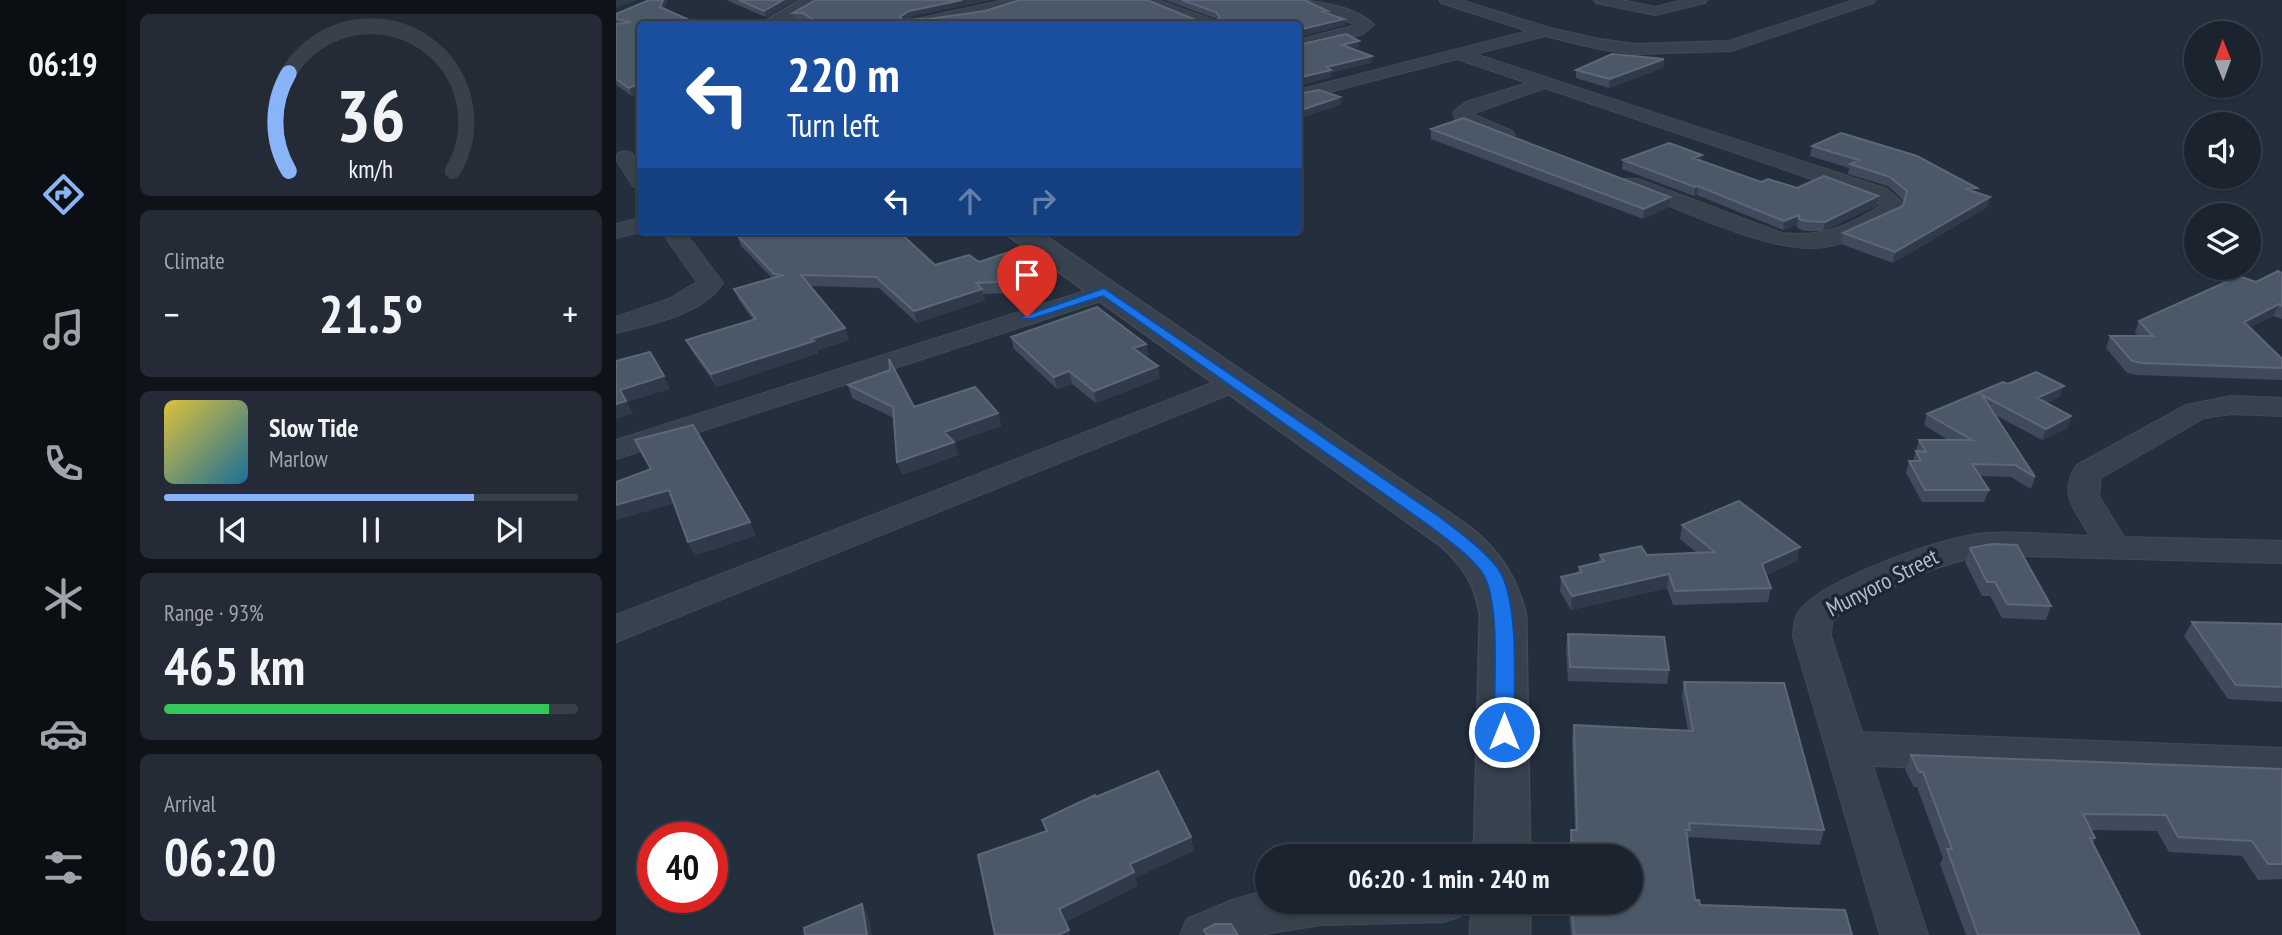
<!DOCTYPE html>
<html lang="en">
<head>
<meta charset="utf-8">
<style>
  :root { --surface:#1b232e; --page:#242b36; --text:#f1f3f6; --muted:#a0a4aa; --line:#39404a; --accent:#8ab4f8 }
  body { margin:0; font-family:"PT Sans Narrow",sans-serif; background:var(--page); color:var(--text); height:100vh; display:flex; flex-direction:column; font-size:26px; white-space:nowrap }
  * { box-sizing:border-box; margin:0 }
  p { font-size:23px; color:var(--muted) }
  .icon { flex:none; width:38px; height:38px; fill:none; stroke:currentColor; stroke-width:2; stroke-linecap:round; stroke-linejoin:round }
  .map { position:relative; flex:1; overflow:hidden }
  .panel { display:flex; flex-direction:column; gap:14px; padding:14px; background:#0f1319; width:490px }
  .panel>* { flex:none }
  .guide { position:absolute; left:21px; top:21px; width:665px; height:214px; border-radius:7px; box-shadow:0 2px 5px #0004,0 0 0 2px var(--line); background:#1a4fa0; color:#fff; overflow:hidden }
  .needle { width:46px; rotate:359deg }
  .controls { position:absolute; left:1568px; top:21px; display:grid; gap:14px }
  .controls a { display:grid; place-items:center; width:77px; height:77px; border-radius:50%; background:var(--surface); box-shadow:0 2px 5px #0004,0 0 0 2px var(--line); font-size:35px }
  .speed { position:absolute; left:21px; top:822px; display:flex; gap:14px; font-size:35px; font-weight:700; text-align:center }
  .speed>* { display:grid; place-content:center; width:91px; height:91px; border-radius:50%; background:var(--surface); box-shadow:0 2px 5px #0004,0 0 0 2px var(--line); line-height:1 }
  .speed .limit { border:10px solid #d22; background:#fff; color:#111 }
  .pin { position:absolute; display:grid; place-items:center; width:60px; height:60px; color:#fff; margin:-72px -30px; border-radius:50% 50% 50% 0; rotate:-45deg; box-shadow:0 0 7px #0007 }
  .pin .icon { rotate:45deg }
  .me { position:absolute; width:77px; margin:-38px; rotate:0deg; stroke-linejoin:round; filter:drop-shadow(0 0 5px #0008) }
  .turn { display:flex; align-items:center; gap:24px; height:147px; padding:0 35px; font-size:32px }
  .turn .icon { width:91px; height:91px; stroke-width:2.5 }
  .turn b { display:block; font-size:49px; line-height:60px }
  .lanes { display:flex; align-items:center; height:66px; padding:0 35px; background:#0003; justify-content:center; gap:35px; direction:ltr }
  .lanes .off { opacity:.35 }
  .big { font-size:52px; font-weight:800; line-height:1.1 }
  .panel .card { flex:1; display:flex; flex-direction:column; justify-content:center; gap:10px; min-width:0; padding:0 24px; border-radius:10px; background:var(--page) }
  .panel .dial { align-items:center; gap:0 }
  .dial svg { height:182px; overflow:visible; fill:none; stroke:var(--line); stroke-width:7; stroke-linecap:round; text-anchor:middle }
  .dial text { fill:var(--text); stroke:none }
  .song { display:flex; align-items:center; gap:21px }
  .cover { width:84px; height:84px; border-radius:10px; background:linear-gradient(135deg,hsl(50 70% 55%),hsl(200 70% 35%)) }
  .played { height:7px; border-radius:4px; background:linear-gradient(90deg,var(--accent) 75%,var(--line) 75%) }
  .keys { display:flex; justify-content:space-around; direction:ltr }
  .heat { display:flex; justify-content:space-between; align-items:center; font-size:38px; direction:ltr }
  .charge { height:10px; border-radius:5px; background:linear-gradient(90deg,#34c759 93%,var(--line) 0) }
  .trip { position:absolute; left:639px; top:844px; width:388px; height:70px; border-radius:35px; background:var(--surface); box-shadow:0 2px 5px #0004,0 0 0 2px var(--line); font-weight:800; line-height:70px; text-align:center }
  main { display:flex; flex:1; min-height:0 }
  .dock { display:flex; flex-direction:column; width:126px; justify-content:space-around; align-items:center; background:#0b0e12; color:var(--muted) }
  .dock .icon { width:49px; height:49px }
  .dock .on { color:var(--accent) }
  .dock b { font-size:32px; color:var(--text) }
  .map>svg:first-child { display:block }
  .lines { fill:none; stroke-linecap:round; stroke-linejoin:round }
  .minor-casing { stroke:#414a57; stroke-width:2 }
  .tertiary-casing { stroke:#414a57; stroke-width:3 }
  .minor { fill:#38414e; fill-rule:evenodd }
  .tertiary { fill:#38414e; fill-rule:evenodd }
  .wall { fill:#3f4b5c }
  .shaded-wall { fill:#2f3b4b }
  .building { fill:#4b5868; stroke:#5c6777; stroke-width:2 }
  .route { fill:#1a73e8; stroke:#114b97; stroke-width:2 }
  .labels { text-anchor:middle; dominant-baseline:central; stroke-width:7; stroke-linejoin:round; paint-order:stroke }
  .near-street-label { font-size:23px; fill:#b4bcc9; stroke:#1d2633 }
</style>
</head>
<body>
<main>
<nav class="dock">
<b>06:19</b>
<svg class="icon on" aria-label="directions" viewBox="0 0 24 24"><path d="M12 3l9 9-9 9-9-9zM9 14v-3h6M13 9l2 2-2 2"/></svg>
<svg class="icon" aria-label="music" viewBox="0 0 24 24"><path d="M9 18V5l10-2v13"/><circle cx="6" cy="18" r="3"/><circle cx="16" cy="16" r="3"/></svg>
<svg class="icon" aria-label="phone" viewBox="0 0 24 24"><path d="M5 4h4l2 5-3 2q2 4 5 5l2-3 5 2v4C11 20 4 13 5 4z"/></svg>
<svg class="icon" aria-label="climate" viewBox="0 0 24 24"><path d="M12 3v18M4 7l16 10M4 17L20 7"/></svg>
<svg class="icon" aria-label="car" viewBox="0 0 24 24"><path d="M5 17H2v-5l4-1 3-4h7l3 4 3 1v5h-3M9 17h6M6 11h13"/><circle cx="7" cy="17" r="2"/><circle cx="17" cy="17" r="2"/></svg>
<svg class="icon" aria-label="filters" viewBox="0 0 24 24"><path d="M4 7h16M4 17h16"/><circle cx="9" cy="7" r="2"/><circle cx="15" cy="17" r="2"/></svg>
</nav>
<section class="panel">
<div class="card dial"><svg viewBox="0 0 100 80">
<path d="M14 69A42 42 0 1 1 86 69"/>
<path d="M14 69A42 42 0 0 1 14 26" stroke="#8ab4f8"/>
<text x="50" y="56" font-size="32" font-weight="700">36</text>
<text x="50" y="72" font-size="11">km/h</text>
</svg></div>
<div class="card"><p>Climate</p>
<div class="heat"><a>−</a><b class="big">21.5°</b><a>+</a></div>
</div>
<div class="card">
<div class="song"><i class="cover"></i><div><b>Slow Tide</b><p>Marlow</p></div></div>
<div class="played"></div>
<div class="keys"><svg class="icon" aria-label="previous" viewBox="0 0 24 24"><path d="M18 5L8 12l10 7zM5 5v14"/></svg><svg class="icon" aria-label="pause" viewBox="0 0 24 24"><path d="M8 5v14M16 5v14"/></svg><svg class="icon" aria-label="next" viewBox="0 0 24 24"><path d="M6 5l10 7-10 7zM19 5v14"/></svg></div>
</div>
<div class="card"><p>Range · 93%</p><b class="big">465 km</b><div class="charge"></div></div>
<div class="card"><p>Arrival</p><b class="big">06:20</b></div>
</section>
<div class="map">
<svg width="1666" height="935" viewBox="0 0 1666 935">
  <rect width="100%" height="100%" fill="#242f3e"/>
  <g class="lines">
    <defs>
      <path id="minor" d="M389,0H410C393,16 312,26 288,24L295,20Z
        M522,0H542L600,21L602,24H582Z
        M676,0C699,0 742,7 758,25L747,34L682,50V40L740,25Z
        M823,0H845L934,28L983,39L1020,44L1113,41L1238,0H1259L1257,3L1115,51L1020,54L983,49L929,36L859,54L1271,189L1287,203L1283,214C1259,227 1236,242 1209,247C1157,256 1059,207 1008,187L1005,183L1008,179H1022L1166,233C1204,238 1234,226 1265,205L1255,199L929,88L856,114L896,131L899,135L889,141L882,139L840,121L837,112L850,102L912,83L841,59L682,100V90L912,31L825,3Z
        M978,0H1006L1039,7L1067,0H1091L1089,3L1039,15L980,3Z
        M9,151L16,153L24,166V188L17,186L0,159L2,153Z
        M24,218V231H27L0,238V224Z
        M45,231H68L107,283C86,315 35,324 0,333V317L53,299L81,282Z
        M488,285L497,287L500,292L497,297L0,459V440Z
        M619,374L629,376L633,382L629,388L0,642V615Z
        M1615,396L1666,398V416L1615,414L1588,418L1485,478L1483,496L1508,537L1666,541V563L1371,555C1317,563 1272,589 1224,614L1216,622L1215,636L1246,732L1666,748V782L1257,766L1312,935H1264L1177,636C1178,627 1178,618 1184,610C1207,579 1331,535 1371,533C1405,531 1440,535 1474,536C1459,509 1441,494 1461,465L1570,405Z
        M651,890V901H852L845,916L828,922L705,925L643,935H564L571,919L616,900Z"/>
      <path id="tertiary" d="M185,0H207L166,24H144Z
        M390,231H422L855,528C884,552 901,578 910,615L914,856H858L864,615C859,584 848,567 825,546L394,237Z
        M856,901H914V935H854Z"/>
    </defs>
    <!-- minor casing -->
    <use href="#minor" class="minor-casing"/>
    <!-- tertiary casing -->
    <use href="#tertiary" class="tertiary-casing"/>
    <!-- minor -->
    <use href="#minor" class="minor"/>
    <!-- tertiary -->
    <use href="#tertiary" class="tertiary"/>
  </g>
  <!-- wall -->
  <path class="wall" d="M110,0H180L150,17Z
    M549,0H688L712,14L729,25L682,37V24H197L189,19H179L177,13L294,17L291,20H602L601,19Z
    M48,9L16,96L0,85V14Z
    M1048,59L1047,68L993,88L960,78V70Z
    M815,129L1053,207L1027,219L815,139Z
    M1196,146L1374,197L1371,207L1277,263L1225,244L1227,233L1287,206L1288,201L1272,186L1232,174L1233,168L1194,156Z
    M1007,160L1085,161L1145,182L1181,188L1262,196L1260,206L1207,231H1189L1181,228V225L1167,230L1081,195L1078,196L1006,169Z
    M121,231H311L289,237L319,265L363,262L426,280L428,292L367,294L369,300L301,323L263,288L194,286L229,328L233,340L201,350L202,353L101,387L76,351L70,340L137,320L123,300L118,289L156,278L125,246L121,235L122,234Z
    M1666,273V319L1657,316L1634,327L1666,359V380L1521,375L1511,373L1490,348L1494,336H1522L1519,332L1523,321Z
    M395,337L530,344L532,356L529,357L544,378L480,403L456,384L441,389L398,349Z
    M1392,384L1444,397L1430,403L1455,416L1451,428L1426,440L1379,415L1419,477L1415,489L1395,477L1364,476L1373,490L1368,502H1306L1290,473L1293,461H1297L1303,440H1332L1308,425L1311,414Z
    M232,385L298,407L382,413L385,426L338,442L342,455L286,475L281,462L278,418L236,398Z
    M1066,525L1181,561L1150,575L1155,588L1152,602L1057,605L1051,588L955,610L944,591L945,577L962,573L963,567L983,562L984,555H1031L1081,553L1064,539Z
    M1354,548L1435,606L1430,620L1386,618L1374,596H1366L1349,562Z
    M1576,622L1666,624V702L1612,699L1568,636Z
    M952,634L1053,670L1051,684L952,681L950,648Z
    M1068,682L1208,830L1204,845L1073,837L1071,844L1079,900L1084,905L1236,935H955L953,916L955,902L1015,901V856H954L955,830H959L956,739L958,725L1072,731L1066,696Z
    M1295,755L1666,769V879L1642,880L1626,856L1553,852L1541,831L1475,830L1479,838L1477,843L1524,935H1350L1324,864L1327,858L1301,787H1298L1289,770Z"/>
  <!-- shaded-wall -->
  <path class="shaded-wall" d="M3,0H22L0,8V1Z
    M47,0H52L46,14L44,7Z
    M167,0H180L150,17L148,11Z
    M346,0H376L294,17L285,24L284,17L293,11Z
    M728,19L729,25L682,37V30Z
    M743,41V47L726,52V45Z
    M756,56V63L715,73L716,77L682,86V78L711,67Z
    M1048,59L1047,68L993,88L994,79Z
    M24,83V92L16,96L13,88Z
    M724,97L725,105L682,119V111Z
    M1086,155L1085,163L1077,158Z
    M1082,186L1081,195L1078,196L1079,187Z
    M1262,196L1260,206L1207,231L1209,222Z
    M1054,197L1053,207L1027,219L1028,209Z
    M1374,197L1371,207L1277,263L1279,252Z
    M1183,215L1181,225L1167,230L1168,221Z
    M280,231H311L282,239Z
    M366,289L369,300L301,323L298,311Z
    M1663,304L1657,316L1622,333L1628,322Z
    M229,328L233,340L201,350L202,353L101,387L95,374L195,339Z
    M530,344L532,356L520,360L517,348Z
    M542,366L544,378L480,403L478,391Z
    M453,371L456,384L441,389L438,377Z
    M48,376L54,389L11,402L17,413L0,419V404L4,390Z
    M1448,386L1444,397L1417,410L1421,398Z
    M382,413L385,426L338,442L342,455L286,475L281,462L328,432Z
    M1455,416L1451,428L1426,440L1430,429Z
    M53,490L60,503L0,520V505Z
    M134,522L140,536L78,556L72,542Z
    M1184,547L1181,561L1143,578L1146,564Z
    M1053,574L1051,588L955,610L956,596Z
    M575,837L578,851L519,878L522,886L448,923L443,909L514,864Z
    M246,904L253,918L256,935H251Z
    M453,930L454,935H442Z"/>
  <!-- building -->
  <path class="building" d="M33,0H47L44,7L82,24H24V83L13,88L0,79V24L15,22L0,19V14Z
    M123,0H167L148,11Z
    M200,0H346L293,11L284,17L286,20L313,19L369,11L404,0H531L580,20H601L604,18L600,12L566,0H688L712,11L707,12L728,19L682,30V24H204L187,13H177Z
    M730,34L743,41L726,45L756,56L711,67L715,70L682,78V45Z
    M996,54L1048,59L994,79L960,70Z
    M703,90L724,97L682,111V94Z
    M847,118L1054,197L1028,209L815,129Z
    M1225,133L1301,156L1361,188L1350,189L1374,197L1279,252L1227,233L1287,206L1291,191L1274,177L1234,164L1243,160L1196,146Z
    M1053,143L1086,155L1077,158L1145,182L1152,179L1181,188L1208,176L1262,196L1209,222L1190,221L1183,219V215L1168,221L1082,186L1079,187L1007,160Z
    M123,231H282L319,265L353,255L363,262L402,249L426,280L360,283L366,289L298,311L260,277L185,275L229,328L195,339L198,341L95,374L70,340L140,319L118,289L168,275L158,274L121,235L125,234Z
    M1662,271L1666,273V306L1663,304L1628,322L1666,359V368L1526,363L1516,361L1494,336H1537L1523,321L1623,276L1640,282Z
    M481,307L530,344L517,348L542,366L478,391L453,371L438,377L395,337Z
    M34,352L48,376L4,390L10,401L0,404V361Z
    M273,359L298,407L359,387L382,413L328,432L338,442L281,462L277,407L232,385L274,370Z
    M1420,372L1448,386L1421,398L1455,416L1430,429L1366,395L1419,477L1399,465L1356,464L1373,490H1309L1293,461H1305L1300,451L1310,452L1303,440H1356L1311,414L1387,382L1392,384Z
    M77,425L134,522L72,542L53,490L0,505V482L35,469L19,440Z
    M1123,501L1184,547L1146,564L1155,588L1059,591L1053,574L956,596L945,577L966,572L963,567L988,561L984,555L1025,546L1031,555L1099,552L1066,525Z
    M1376,544L1401,545L1435,606L1391,604L1379,582H1371L1354,548Z
    M1576,622L1666,624V687L1620,685Z
    M952,634L1048,637L1053,670L954,667Z
    M1068,682L1168,683L1208,830L1073,823L1074,830H1070L1079,900H1083L1084,905L1229,910L1236,935H958L955,902L1015,901V856H956L955,830H961L958,725L1077,731Z
    M1295,755L1666,769V864H1652L1636,841L1562,837L1550,815L1467,814L1479,838H1474L1524,935H1362L1331,849H1336L1307,772H1303Z
    M542,771L575,837L514,864L518,872L443,909L453,930L442,935H379L362,855L431,831L426,820L479,795L480,797Z
    M246,904L251,935H189L188,928Z
    M599,924H615L622,935H591L588,930Z"/>
  <!-- route -->
  <path class="route" d="M488,288L824,517C843,532 865,547 881,567C905,598 898,691 898,732L895,737L888,740L881,737L878,732C877,695 886,599 865,571C850,552 830,539 812,525L487,296L416,319H407L405,317Z"/>
  <g class="labels">
    <!-- near-street labels -->
    <g class="near-street-label">
      <text transform="translate(1266 582) rotate(-27)">Munyoro Street</text>
    </g>
  </g>
</svg>
<div class="controls">
<a><svg class="needle" viewBox="-14 -14 28 28"><path d="M0-13l5 13h-10z" fill="#e53935"/><path d="M0 13l5-13h-10z" fill="#a0a4aa"/></svg></a>
<a><svg class="icon" aria-label="sound" viewBox="0 0 24 24"><path d="M4 9h4l5-4v14l-5-4H4zM17 9q2 3 0 6"/></svg></a>
<a><svg class="icon" aria-label="layers" viewBox="0 0 24 24"><path d="M12 4l9 5-9 5-9-5zM3 14l9 5 9-5"/></svg></a>
</div>
<div class="speed"><div class="limit">40</div></div>
<div class="pin" style="left:411px;top:317px;background:#d93025"><svg class="icon" aria-label="arrive" viewBox="0 0 24 24"><path d="M6 21V4h12l-3 4 3 4H6"/></svg></div>
<svg class="me" style="left:888px;top:732px" viewBox="-20 -20 40 40"><circle r="17" fill="#1a73e8" stroke="#fff" stroke-width="3"/><path d="M0-11L8 9 0 5-8 9z" fill="#fff"/></svg>
<div class="trip">06:20 · 1 min · 240 m</div>
<div class="guide">
<div class="turn"><svg class="icon" aria-label="left" viewBox="0 0 24 24"><path d="M17 20v-9H6M10 6l-5 5 5 5"/></svg><div><b>220 m</b>Turn left</div></div>
<div class="lanes"><svg class="icon" aria-label="left" viewBox="0 0 24 24"><path d="M17 20v-9H6M10 6l-5 5 5 5"/></svg><svg class="icon off" aria-label="ahead" viewBox="0 0 24 24"><path d="M12 20V5M6 11l6-6 6 6"/></svg><svg class="icon off" aria-label="right" viewBox="0 0 24 24"><path d="M7 20v-9h11M14 6l5 5-5 5"/></svg></div>
</div>
</div>
</main>
</body>
</html>
